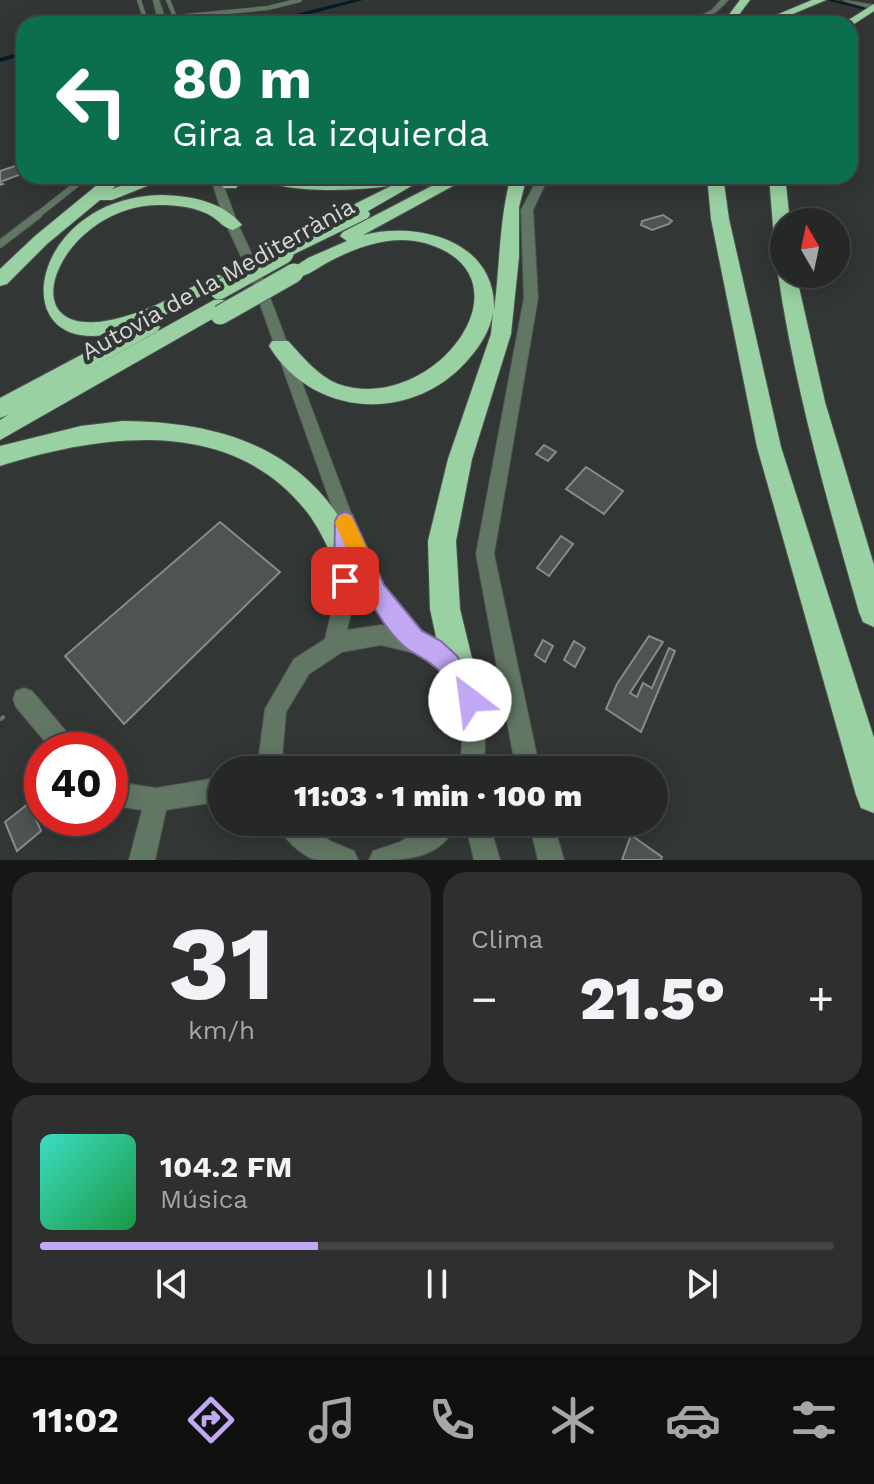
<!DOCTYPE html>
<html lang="es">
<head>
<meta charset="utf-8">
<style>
  :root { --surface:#262828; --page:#2e3030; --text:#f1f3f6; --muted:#a4a6a8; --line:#424445; --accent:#c2a8f3 }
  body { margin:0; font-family:"Work Sans",sans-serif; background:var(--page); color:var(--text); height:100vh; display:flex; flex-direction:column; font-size:30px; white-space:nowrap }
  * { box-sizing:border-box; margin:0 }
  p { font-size:26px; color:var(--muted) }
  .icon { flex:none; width:44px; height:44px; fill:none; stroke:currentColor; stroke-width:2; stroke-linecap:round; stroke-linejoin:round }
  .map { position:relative; height:860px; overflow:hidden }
  .drawer { display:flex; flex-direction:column; gap:12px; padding:12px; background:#151616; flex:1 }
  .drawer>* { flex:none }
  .hud { position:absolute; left:16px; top:16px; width:842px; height:168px; border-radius:24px; box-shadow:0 4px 20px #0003,0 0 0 2px var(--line); background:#0b6e4f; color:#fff; overflow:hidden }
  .needle { width:52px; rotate:351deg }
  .fabs { position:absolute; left:770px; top:208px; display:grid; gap:16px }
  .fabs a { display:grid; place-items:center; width:80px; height:80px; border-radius:50%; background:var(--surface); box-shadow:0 4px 20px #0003,0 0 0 2px var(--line); font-size:40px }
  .speed { position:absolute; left:24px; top:732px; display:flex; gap:16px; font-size:40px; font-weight:700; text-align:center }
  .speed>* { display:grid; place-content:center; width:104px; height:104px; border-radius:50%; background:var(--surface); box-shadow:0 4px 20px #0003,0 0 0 2px var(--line); line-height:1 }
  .speed .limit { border:12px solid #d22; background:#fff; color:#111 }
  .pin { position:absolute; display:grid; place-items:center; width:68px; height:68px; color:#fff; margin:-34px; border-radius:16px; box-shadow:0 4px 12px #0006 }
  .me { position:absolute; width:88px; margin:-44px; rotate:330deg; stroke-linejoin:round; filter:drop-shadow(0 0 6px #0008) }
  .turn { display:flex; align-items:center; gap:28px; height:168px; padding:0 24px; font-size:36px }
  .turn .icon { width:104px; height:104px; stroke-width:2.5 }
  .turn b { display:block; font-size:56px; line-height:68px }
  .big { font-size:60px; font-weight:800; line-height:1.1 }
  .drawer .card { flex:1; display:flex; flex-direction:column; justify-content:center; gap:12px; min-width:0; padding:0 28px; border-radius:24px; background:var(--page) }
  .drawer .dial { align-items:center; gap:0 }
  .dial b { font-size:104px; line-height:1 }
  .song { display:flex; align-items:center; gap:24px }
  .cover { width:96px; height:96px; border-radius:12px; background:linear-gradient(135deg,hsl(170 70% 55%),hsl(140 70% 35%)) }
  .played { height:8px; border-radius:4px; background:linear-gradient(90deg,var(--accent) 35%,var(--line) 35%) }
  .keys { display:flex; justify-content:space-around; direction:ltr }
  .heat { display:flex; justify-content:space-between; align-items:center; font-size:44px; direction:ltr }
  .drawer .tiles { flex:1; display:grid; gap:12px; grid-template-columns:1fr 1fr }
  .card:last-child { grid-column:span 2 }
  .trip { position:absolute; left:208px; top:756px; width:460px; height:80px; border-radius:40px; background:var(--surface); box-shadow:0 4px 20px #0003,0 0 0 2px var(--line); font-weight:800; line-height:80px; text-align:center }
  .dock { display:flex; height:128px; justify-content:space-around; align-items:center; background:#0f1010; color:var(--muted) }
  .dock .icon { width:56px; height:56px }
  .dock .on { color:var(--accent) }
  .dock b { font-size:36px; color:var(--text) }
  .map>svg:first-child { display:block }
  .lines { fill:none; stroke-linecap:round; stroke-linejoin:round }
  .stream { stroke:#041d26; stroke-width:2 }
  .canal { fill:#041d26; fill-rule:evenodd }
  .building { fill:#4e5353; stroke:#868b8c; stroke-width:2 }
  .service-far2-casing { stroke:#4f5352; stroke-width:5 }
  .service-far1-casing { stroke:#4f5352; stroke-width:7 }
  .service-casing { stroke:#4f5352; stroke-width:9 }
  .minor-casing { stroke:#4f5352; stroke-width:2 }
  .tertiary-casing { stroke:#4f5352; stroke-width:2 }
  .motorway-casing { stroke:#4f5352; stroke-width:2 }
  .path { stroke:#6a6e6d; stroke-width:4; stroke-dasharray:6 6; stroke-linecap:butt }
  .service-far2 { stroke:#617764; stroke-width:4 }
  .service-far1 { stroke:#617764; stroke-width:6 }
  .service { stroke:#617764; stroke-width:7 }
  .minor { fill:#617764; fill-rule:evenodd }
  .tertiary { fill:#617764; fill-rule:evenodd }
  .motorway { fill:#9ad1a2; fill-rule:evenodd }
  .motorway-bridge-casing { stroke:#4f5352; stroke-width:21; stroke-linecap:butt }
  .motorway-bridge { stroke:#9ad1a2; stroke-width:19 }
  .route { fill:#c2a8f3; stroke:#7e6d9e; stroke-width:2 }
  .slow { fill:#f59e0b }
  .labels { text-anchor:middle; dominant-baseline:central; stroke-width:8; stroke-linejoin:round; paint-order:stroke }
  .street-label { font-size:24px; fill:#d5d8d7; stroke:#323635 }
</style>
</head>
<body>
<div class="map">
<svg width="874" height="860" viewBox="0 0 874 860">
  <rect width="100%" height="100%" fill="#323635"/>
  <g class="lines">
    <!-- stream -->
    <path class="stream" d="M830,0L874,11"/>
    <!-- canal -->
    <path class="canal" d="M352,0H363L288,20L240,24L288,16Z
      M24,51V55L0,62V58Z"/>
  </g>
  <!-- building -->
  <path class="building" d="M24,163L26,176L21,174L0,182L3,184L0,185V171Z
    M663,215L672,221L669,224L652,230L641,225L642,221Z
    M544,445L556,452L548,461L536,454Z
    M586,467L623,491L604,514L566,489Z
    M220,522L280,572L124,724L65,656Z
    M561,536L573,544L549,576L537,568Z
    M649,636L663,642L630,693L637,697L643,683L652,688L669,648L675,651L641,732L606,709L617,684Z
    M543,640L553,646L545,662L535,655Z
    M574,641L585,648L575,667L564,660Z
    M29,803L41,831L17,851L5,822Z
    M631,835L662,857L661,860H622Z"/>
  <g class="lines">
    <defs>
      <path id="service-far2" d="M139,0L147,24
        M168,0L175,17L268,8L300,0"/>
      <path id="service-far1" d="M35,217L87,176"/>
      <path id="service" d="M0,244L38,215"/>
      <path id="minor" d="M721,0H728C717,13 702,24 684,24L712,10Z
        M844,0L874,5V9L845,1Z
        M175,15L178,17L180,24H172V17Z
        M539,176H549L533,210L538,298L494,554L540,770H516L476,554L524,298L521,210Z
        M24,688L32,691L75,742L79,750H52L16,707L13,699L16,691Z
        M222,777V801L166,810L155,860H129L142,810L110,805V781L156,788Z
        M529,822H553L564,860H538Z"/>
      <path id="tertiary" d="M153,0H159L167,24H159Z
        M210,176H220L237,222L262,276L354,521L383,585L422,634L464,663L483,705L486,713L484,770H460L464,713L449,678L418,654L381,645L342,652L309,674L286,712L281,770H257L265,709L294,659L325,639L334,601L335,543L337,537L342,535L250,276L225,222ZM353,562L369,599L392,627L381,625L347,630L354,601Z
        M276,822H305L330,841L354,851L358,860C345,860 331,860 318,860C302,858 282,837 276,822Z
        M429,822H458C441,860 407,860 369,860L373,851L400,842Z
        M465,822H489L500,860H474Z"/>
      <path id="motorway" d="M740,0H750L732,24H722Z
        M812,0H826L769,24H755Z
        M874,4V11L851,26L842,24Z
        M108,176H126L112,189L149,176H172L112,200H100L47,244L7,284L0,286V269L35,236Z
        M214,176H231L238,185L236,188H224Z
        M257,176L334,181L429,176L368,211L370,214L368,218L284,259L275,254L278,250L339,219V212L393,185C364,191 279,195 257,176Z
        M451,176H471L363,235C419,221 497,241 494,311C500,266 499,220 511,176H527L519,207V257L511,334L472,459L456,541L460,609L478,683L473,694L462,699L451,694L446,683L430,609L428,541L448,459L491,334L493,313C490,331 479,348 466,362C411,423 313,418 269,346L272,341H288C302,356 318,376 338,384C433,417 539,276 425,243C393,234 360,246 332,260C318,267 303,281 287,277L285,273L308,258L347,241L340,236L343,232Z
        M707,176H723L729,219L781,447L874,738V813L861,808L856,795L757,447L711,219Z
        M769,176H785L790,222H784V256L775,251Z
        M161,195C191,196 222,201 242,225L233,230C224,228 220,222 213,217C197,207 178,205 160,205C57,204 0,352 123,317C154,309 183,291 212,277L219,275L229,281L153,321L160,327L157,332L79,375L214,300H228L231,305L228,310L0,440V420L8,415L0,418V398L132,328C0,375 21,198 161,195Z
        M784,269V274H796L825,402L874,565V627L863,622L859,612C827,500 795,389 778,274Z
        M123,421C227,422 312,451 358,551L354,560L344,564L334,560C326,544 318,526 307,512C231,415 102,434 0,466V446L81,426Z"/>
    </defs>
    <!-- service-far2 casing -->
    <use href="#service-far2" class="service-far2-casing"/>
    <!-- service-far1 casing -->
    <use href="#service-far1" class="service-far1-casing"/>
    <!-- service casing -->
    <use href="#service" class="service-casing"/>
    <!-- minor casing -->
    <use href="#minor" class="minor-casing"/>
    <!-- tertiary casing -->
    <use href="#tertiary" class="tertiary-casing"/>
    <!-- motorway casing -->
    <use href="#motorway" class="motorway-casing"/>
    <!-- path -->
    <path class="path" d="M0,720L9,712"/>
    <!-- service-far2 -->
    <use href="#service-far2" class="service-far2"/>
    <!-- service-far1 -->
    <use href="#service-far1" class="service-far1"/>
    <!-- service -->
    <use href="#service" class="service"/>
    <!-- minor -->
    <use href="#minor" class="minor"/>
    <!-- tertiary -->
    <use href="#tertiary" class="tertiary"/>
    <!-- motorway -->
    <use href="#motorway" class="motorway"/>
    <defs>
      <path id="motorway-bridge" d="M219,290L284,254
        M220,315L294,273"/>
    </defs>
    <!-- motorway-bridge casing -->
    <use href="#motorway-bridge" class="motorway-bridge-casing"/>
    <!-- motorway-bridge -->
    <use href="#motorway-bridge" class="motorway-bridge"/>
  </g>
  <!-- route -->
  <path class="route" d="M345,512L352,515L384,585L422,631L441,641L457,656L482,700L478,709L470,712C454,706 451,687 441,673C432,661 418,657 406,648C385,631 366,595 356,570L353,588L345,591L337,588L334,581L335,521L338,515Z"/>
  <!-- slow -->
  <path class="slow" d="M345,514L352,517L374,564L378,571L374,578L367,581L359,578L335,523L338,517Z"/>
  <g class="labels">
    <!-- street labels -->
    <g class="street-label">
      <text transform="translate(218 279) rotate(-29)">Autovia de la Mediterrània</text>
    </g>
  </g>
</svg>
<div class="fabs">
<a><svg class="needle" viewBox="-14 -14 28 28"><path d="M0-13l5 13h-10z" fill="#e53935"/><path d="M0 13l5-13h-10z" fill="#a4a6a8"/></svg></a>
</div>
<div class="speed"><div class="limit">40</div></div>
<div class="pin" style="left:345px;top:581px;background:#d93025"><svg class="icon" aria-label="arrive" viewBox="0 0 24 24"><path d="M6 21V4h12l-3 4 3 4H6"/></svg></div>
<svg class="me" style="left:470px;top:700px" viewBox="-20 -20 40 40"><circle r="19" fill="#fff"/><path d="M0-13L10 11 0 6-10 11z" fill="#c2a8f3"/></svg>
<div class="trip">11:03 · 1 min · 100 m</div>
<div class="hud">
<div class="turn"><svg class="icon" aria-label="left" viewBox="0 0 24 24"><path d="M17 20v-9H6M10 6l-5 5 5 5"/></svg><div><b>80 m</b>Gira a la izquierda</div></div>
</div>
</div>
<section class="drawer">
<div class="tiles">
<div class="card dial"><b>31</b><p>km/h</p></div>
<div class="card"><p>Clima</p>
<div class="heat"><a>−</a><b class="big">21.5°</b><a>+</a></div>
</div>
<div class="card">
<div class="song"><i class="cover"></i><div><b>104.2 FM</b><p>Música</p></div></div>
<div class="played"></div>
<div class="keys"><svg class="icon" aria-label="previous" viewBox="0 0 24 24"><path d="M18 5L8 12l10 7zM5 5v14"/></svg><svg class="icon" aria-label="pause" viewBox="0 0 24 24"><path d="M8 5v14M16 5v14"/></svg><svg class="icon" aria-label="next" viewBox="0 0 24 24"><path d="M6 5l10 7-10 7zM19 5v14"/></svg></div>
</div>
</div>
</section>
<nav class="dock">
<b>11:02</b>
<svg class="icon on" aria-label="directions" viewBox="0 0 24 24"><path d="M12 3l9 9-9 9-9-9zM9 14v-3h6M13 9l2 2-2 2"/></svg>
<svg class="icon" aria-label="music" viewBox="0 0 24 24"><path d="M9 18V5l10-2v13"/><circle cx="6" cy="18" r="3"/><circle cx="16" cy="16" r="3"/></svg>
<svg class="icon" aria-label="phone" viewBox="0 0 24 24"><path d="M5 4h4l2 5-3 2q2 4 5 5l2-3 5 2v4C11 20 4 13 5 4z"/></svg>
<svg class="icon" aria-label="climate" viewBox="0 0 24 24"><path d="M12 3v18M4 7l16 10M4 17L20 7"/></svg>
<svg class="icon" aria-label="car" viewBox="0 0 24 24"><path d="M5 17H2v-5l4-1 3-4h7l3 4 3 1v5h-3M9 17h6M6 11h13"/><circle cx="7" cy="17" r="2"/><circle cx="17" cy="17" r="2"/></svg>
<svg class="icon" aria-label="filters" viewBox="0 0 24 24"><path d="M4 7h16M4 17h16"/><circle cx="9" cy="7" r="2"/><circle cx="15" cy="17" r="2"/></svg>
</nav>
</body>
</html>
